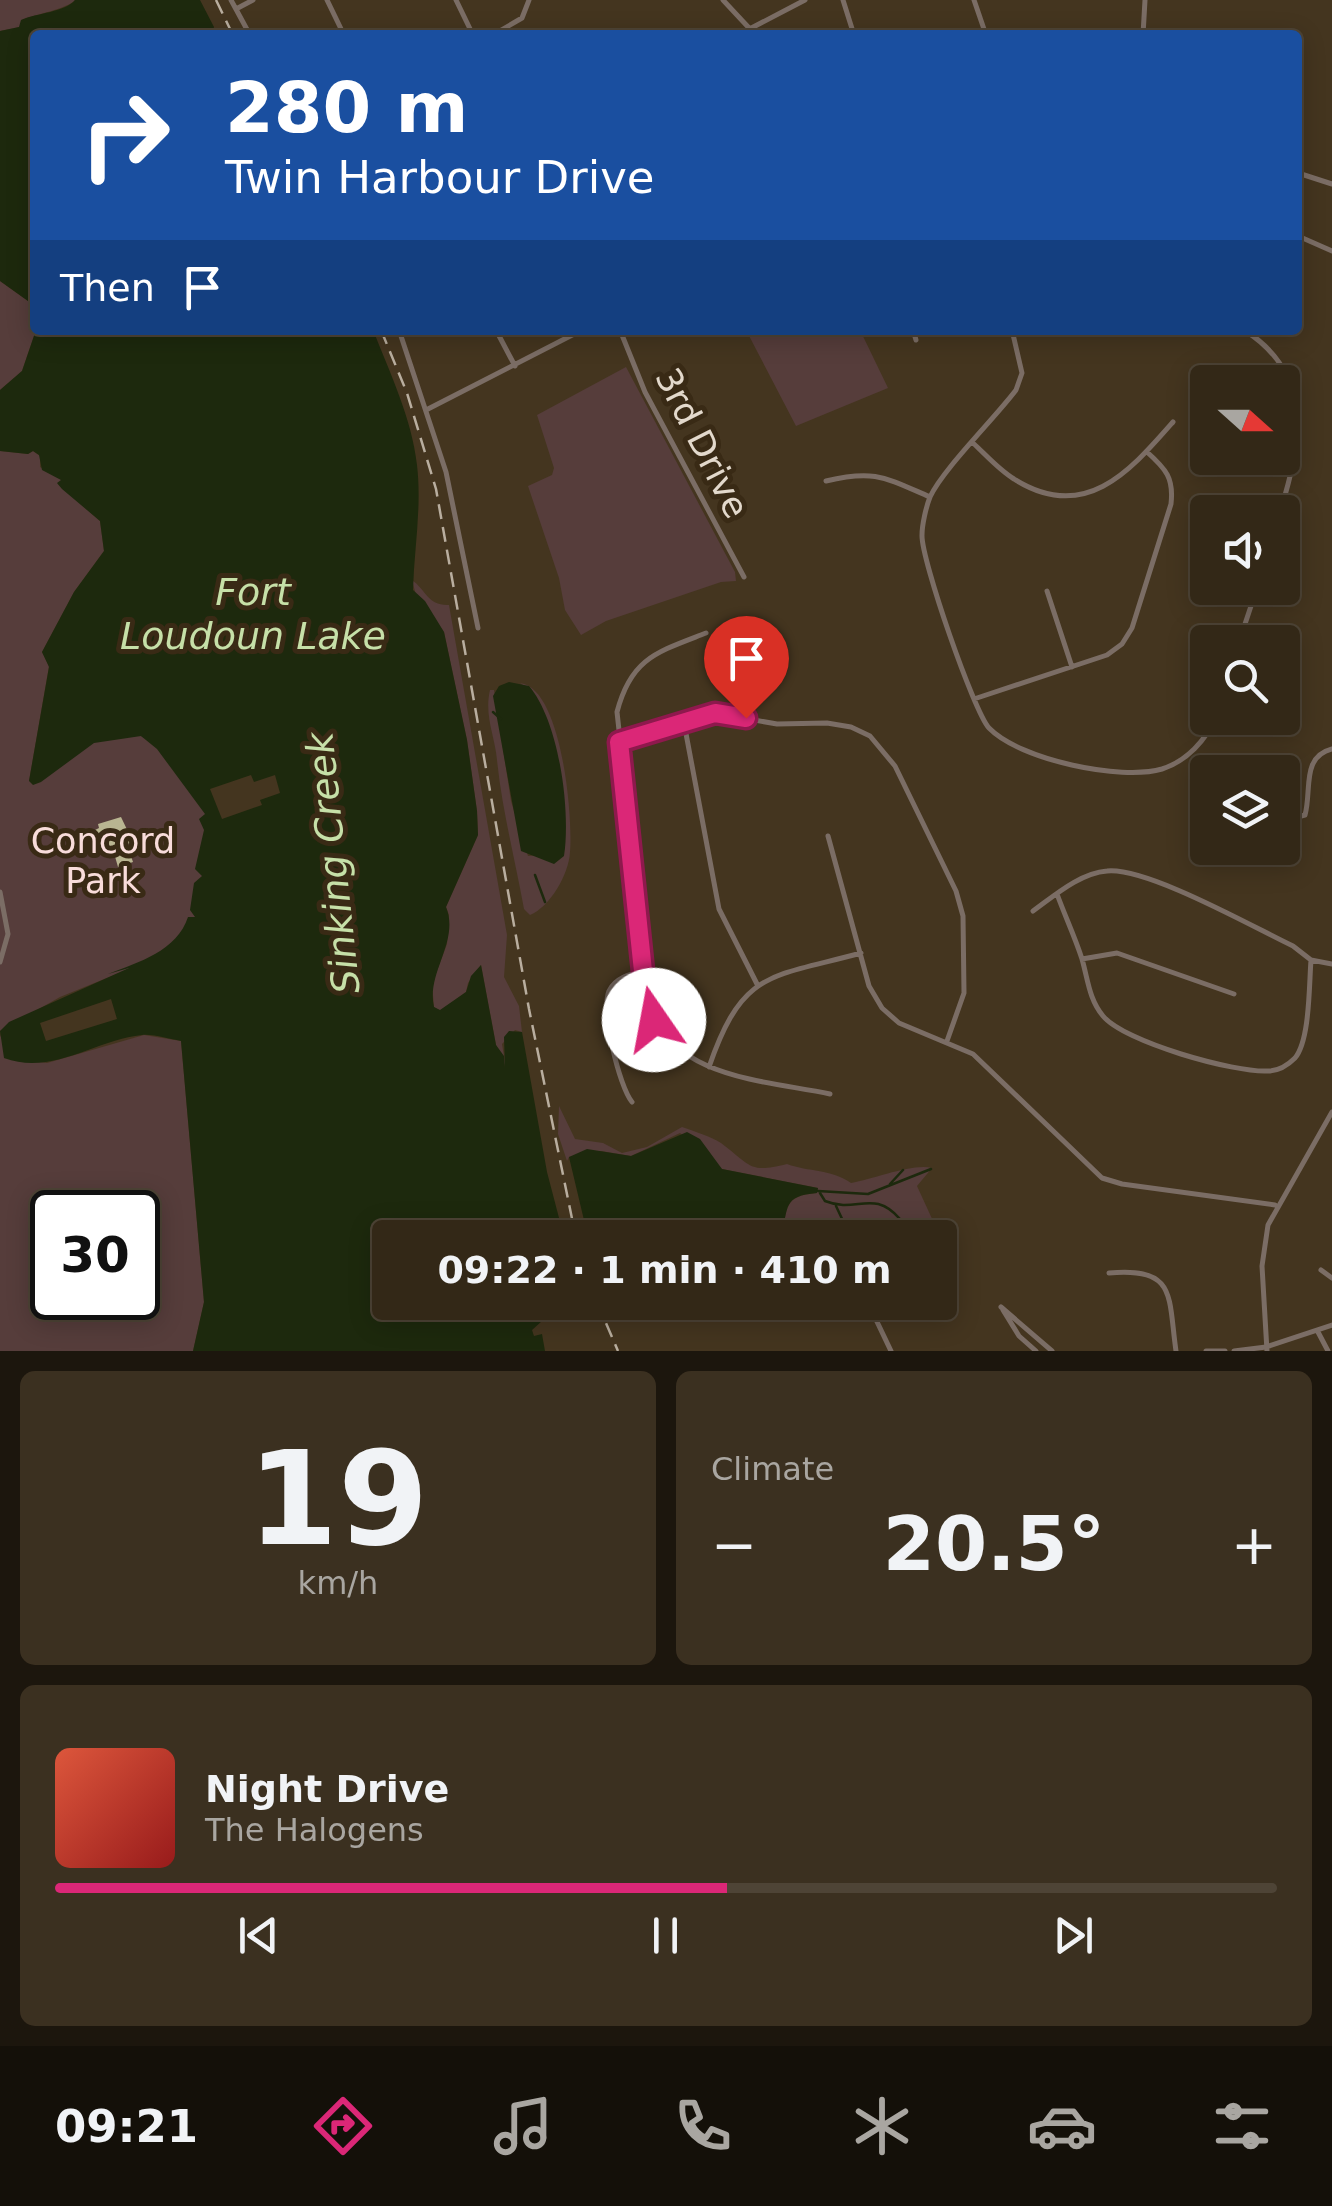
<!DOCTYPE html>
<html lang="en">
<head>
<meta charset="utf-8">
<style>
  :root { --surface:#332817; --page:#3b3020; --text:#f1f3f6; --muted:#a9a6a1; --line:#4e4436; --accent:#db2777 }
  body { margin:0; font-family:"DejaVu Sans",sans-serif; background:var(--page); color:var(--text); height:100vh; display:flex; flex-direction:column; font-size:38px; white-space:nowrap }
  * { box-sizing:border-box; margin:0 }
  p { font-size:32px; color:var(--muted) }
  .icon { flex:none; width:55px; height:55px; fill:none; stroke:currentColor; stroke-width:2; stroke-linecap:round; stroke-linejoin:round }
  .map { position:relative; height:1351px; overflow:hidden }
  .drawer { display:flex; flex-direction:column; gap:20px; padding:20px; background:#1c160d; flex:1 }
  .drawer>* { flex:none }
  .hud { position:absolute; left:30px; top:30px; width:1272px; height:305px; border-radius:10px; box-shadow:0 5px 25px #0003,0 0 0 2px var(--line); background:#1a4fa0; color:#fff; overflow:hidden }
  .needle { width:65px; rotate:111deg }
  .buttons { position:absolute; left:1190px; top:365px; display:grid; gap:20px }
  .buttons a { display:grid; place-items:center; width:110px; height:110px; border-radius:10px; background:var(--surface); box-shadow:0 5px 25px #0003,0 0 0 2px var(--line); font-size:50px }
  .speed { position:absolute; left:30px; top:1190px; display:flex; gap:20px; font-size:50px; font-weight:700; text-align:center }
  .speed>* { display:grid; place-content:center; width:130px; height:130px; border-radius:50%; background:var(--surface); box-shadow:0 5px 25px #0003,0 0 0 2px var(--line); line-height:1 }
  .speed .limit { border:5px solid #111; border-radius:15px; background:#fff; color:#111 }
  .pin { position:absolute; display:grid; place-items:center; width:85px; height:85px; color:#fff; margin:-102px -42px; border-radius:50% 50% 50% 0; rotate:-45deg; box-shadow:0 0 10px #0007 }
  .pin .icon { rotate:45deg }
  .me { position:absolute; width:110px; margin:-55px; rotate:348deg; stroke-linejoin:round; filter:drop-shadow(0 0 8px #0008) }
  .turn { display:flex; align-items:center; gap:35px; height:210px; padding:0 30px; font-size:45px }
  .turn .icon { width:130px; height:130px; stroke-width:2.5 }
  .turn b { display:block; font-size:70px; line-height:85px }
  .then { display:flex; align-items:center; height:95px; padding:0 30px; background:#0003; gap:20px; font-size:38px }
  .big { font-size:75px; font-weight:700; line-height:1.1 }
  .drawer .card { flex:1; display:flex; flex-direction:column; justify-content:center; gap:15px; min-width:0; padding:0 35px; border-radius:15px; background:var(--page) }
  .drawer .dial { align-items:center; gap:0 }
  .dial b { font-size:130px; line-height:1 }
  .song { display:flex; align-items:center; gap:30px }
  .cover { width:120px; height:120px; border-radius:15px; background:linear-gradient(135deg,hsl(10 70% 55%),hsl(0 70% 35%)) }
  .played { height:10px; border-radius:5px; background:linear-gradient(90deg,var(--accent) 55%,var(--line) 55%) }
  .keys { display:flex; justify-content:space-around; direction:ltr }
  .heat { display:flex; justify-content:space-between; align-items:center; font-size:55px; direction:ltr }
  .drawer .tiles { flex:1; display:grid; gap:20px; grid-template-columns:1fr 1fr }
  .card:last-child { grid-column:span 2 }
  .trip { position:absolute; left:372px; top:1220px; width:585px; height:100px; border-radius:10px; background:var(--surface); box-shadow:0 5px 25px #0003,0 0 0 2px var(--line); font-weight:700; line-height:100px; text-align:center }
  .dock { display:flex; height:160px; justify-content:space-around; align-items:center; background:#141009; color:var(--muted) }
  .dock .icon { width:70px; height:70px }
  .dock .on { color:var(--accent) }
  .dock b { font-size:45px; color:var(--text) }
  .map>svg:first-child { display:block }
  .green { fill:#563d3b; fill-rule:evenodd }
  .water { fill:#1d290d }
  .pier { fill:#44351f }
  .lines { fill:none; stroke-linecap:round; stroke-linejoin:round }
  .stream { stroke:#1d290d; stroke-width:2.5 }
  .building { fill:#b9b591 }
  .minor { stroke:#7b6d65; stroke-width:5 }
  .rail { stroke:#b9ae9f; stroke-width:2.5; stroke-dasharray:15 8; stroke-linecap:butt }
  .route-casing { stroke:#8e194d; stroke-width:25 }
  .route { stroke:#db2777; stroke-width:18 }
  .labels { text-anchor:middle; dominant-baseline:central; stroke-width:10; stroke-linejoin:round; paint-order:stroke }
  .street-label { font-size:35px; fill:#e3d9cc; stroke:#392a15 }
  .park-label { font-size:35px; fill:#f8dcda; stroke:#392a15 }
  .water-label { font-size:38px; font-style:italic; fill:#c6e0a8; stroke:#392a15 }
</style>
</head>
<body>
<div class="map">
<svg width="1332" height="1351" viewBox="0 0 1332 1351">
  <rect width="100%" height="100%" fill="#44351f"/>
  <!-- green -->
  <path class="green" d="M0,0H75C67,9 36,14 22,20L20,27L0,31Z
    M0,281L35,306L36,330L22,371L0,390Z
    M746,330H860L888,388L796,426Z
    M626,367L735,572L736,581L721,582L606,621L581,635L565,610L559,578L528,486L552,475L554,468L537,415Z
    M0,451L28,454L33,451L40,456V467L63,480L58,484L100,521L104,551L74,592L42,652L49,666L29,781L90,740L134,732L158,746L209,817L203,898L188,938L129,969L60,997L0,1031Z
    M412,580C426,590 428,606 449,605L507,935L504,977L519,1006L522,1032L515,1030L502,1044L506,1068L496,1045L481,965L468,983L466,992L440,1011L434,1007L432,984L447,944L449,915L446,907L478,835L477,811L467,740L444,632L416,595Z
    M520,683C562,688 573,817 570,852C569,874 550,907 530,915L524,909C515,859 502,810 497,760C495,736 484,716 490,690H494L511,801L528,856L539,855L546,860L565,849C566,805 559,707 520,683Z
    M0,1035L6,1047L4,1058L47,1063L144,1035L181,1041L204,1302L193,1351H0ZM52,1212H138V1298H52Z
    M559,1106L575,1139L603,1143L622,1153L647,1147L682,1127C693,1131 712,1137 721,1143C751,1165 748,1174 787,1164C809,1172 831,1169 851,1183C874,1179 913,1163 932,1168L917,1186L939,1234L937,1238L781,1237C788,1207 783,1196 817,1193L818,1188L722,1169L680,1133L631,1156L601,1151L569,1157L567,1161L558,1134Z"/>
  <!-- water -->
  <path class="water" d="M75,0H200L214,27L211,35H35V306L0,281V31L19,27L21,20C37,13 65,12 75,0Z
    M36,330H373C390,373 412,419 417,465C422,508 414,549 413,590L425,601L444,632L467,740L477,811L478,835L446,907C460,941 426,973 434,1007L440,1010L466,992L471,976L481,965L496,1045L504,1056L505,1068L504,1037L509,1031L522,1032L547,1172L564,1237L390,1238V1302L542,1303V1321L532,1330L534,1336L542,1334L545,1351H193L204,1302L181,1041C169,1039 154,1034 142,1035C95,1040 52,1076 4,1058L0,1031L9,1022L129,968L108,974C139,962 177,951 188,917H195L190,910L194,883L202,876L195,869L204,830L199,819L205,814L157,749L141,736L94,743L41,782L33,785L29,781L49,667L42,652L74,592L104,551L100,521L62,489L57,483L61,480L42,470L39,455L33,451L28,454L0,451V390L22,371Z
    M509,682L529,686C559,721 571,810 564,856L554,864L521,851L493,696L499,686Z
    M687,1132L700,1139L722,1169L818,1188L817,1193C782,1196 789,1207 781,1237H588L569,1157L587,1149L631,1156Z"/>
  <!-- pier -->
  <path class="pier" d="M251,775L254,782L275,775L280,793L260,800L262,805L222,819L210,789Z
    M111,999L117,1019L46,1041L40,1023Z"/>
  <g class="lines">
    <!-- stream -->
    <path class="stream" d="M493,712L501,719
      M535,875L545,902
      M890,1184L903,1170
      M818,1191L868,1194L931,1169
      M820,1193L825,1201C857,1214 873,1188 900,1219C906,1226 912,1230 916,1238
      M836,1206L844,1223L888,1229L905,1238
      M940,1273L952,1286"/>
  </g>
  <!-- building -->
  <path class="building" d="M121,817L133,842L127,844L133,862L118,867L114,853L109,855L95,830L99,828L98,824Z"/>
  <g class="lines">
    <!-- minor -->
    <path class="minor" d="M231,0L250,35
      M327,0L344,35
      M456,0L473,35
      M723,0L750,29
      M843,0L854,35
      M974,0L986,35
      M236,9L253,0
      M493,35L522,18L529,0
      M738,35L805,0
      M1143,35L1145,0
      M1298,173L1332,184
      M1298,236L1332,251
      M399,330L446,472L478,628
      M496,330L515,366
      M620,330L645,392L744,577
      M913,330L916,340
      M1012,330L1022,373L1016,390C995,418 943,469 930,497C926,507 922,525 922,535C921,559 974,712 989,728C1020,760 1121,781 1162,769C1187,761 1206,740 1215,718
      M1244,330C1315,374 1301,445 1280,512
      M428,409L582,330
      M973,443C986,455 999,470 1014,479C1085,524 1130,471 1173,422
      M826,481C875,469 886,478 930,497
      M1047,591L1072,667
      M706,633C657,652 631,658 617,712L649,1003C671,1079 764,1080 830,1094
      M1239,642L1257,588
      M974,699L1107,655L1122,644L1132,628L1171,504C1174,478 1166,469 1147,452
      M684,723L719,909L757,984
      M619,742L715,713L777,724L827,723L851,727L870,736L895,766L956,891L963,916L964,993L947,1041
      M1282,821L1305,815C1312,790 1301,757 1332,749
      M828,836L869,986L882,1008L899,1023L973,1054L1102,1178L1122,1184L1275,1205
      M1262,855L1264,848
      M0,892L8,934L0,962
      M1057,894C1065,916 1075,937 1082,959C1088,980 1089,999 1103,1016C1124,1042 1235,1073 1268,1071C1278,1071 1288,1065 1295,1058C1310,1040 1309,985 1311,960
      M1033,911C1054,896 1080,873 1107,871C1147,867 1253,927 1293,946L1311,960L1332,964
      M1082,959L1117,953L1234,994
      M709,1067C743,969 770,978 861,953
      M632,1102C619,1086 601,1011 609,991C615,978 630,974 643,971
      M1321,1270L1332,1278
      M1109,1273C1177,1267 1168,1296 1176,1351
      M870,1307L891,1351
      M1001,1307L1052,1351
      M1003,1310L1019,1336L1036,1351
      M1318,1332L1328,1351
      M1206,1351H1225
      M1234,1351L1266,1347L1332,1325
      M1267,1351L1262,1266L1268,1225L1332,1112"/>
    <!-- rail -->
    <path class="rail" d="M216,0L233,35
      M381,330L407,393L436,489L529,1009L576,1238
      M597,1302L618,1351"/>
  </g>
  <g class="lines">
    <defs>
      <path id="route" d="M654,1020L643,971L619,742L715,713L746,718"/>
    </defs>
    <!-- route casing -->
    <use href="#route" class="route-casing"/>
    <!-- route -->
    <use href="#route" class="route"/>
  </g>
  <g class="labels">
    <!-- street labels -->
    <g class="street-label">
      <text transform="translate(702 443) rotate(63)">3rd Drive</text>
    </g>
    <!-- park labels -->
    <g class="park-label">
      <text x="103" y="841">Concord<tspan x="103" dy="40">Park</tspan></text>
    </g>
    <!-- water labels -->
    <g class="water-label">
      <text x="253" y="592">Fort<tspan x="253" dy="44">Loudoun Lake</tspan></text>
      <text transform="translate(333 863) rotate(-96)">Sinking Creek</text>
    </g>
  </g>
</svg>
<div class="buttons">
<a><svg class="needle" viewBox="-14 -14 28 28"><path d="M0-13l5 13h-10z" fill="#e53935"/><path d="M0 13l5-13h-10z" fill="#a9a6a1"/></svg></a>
<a><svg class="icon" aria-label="sound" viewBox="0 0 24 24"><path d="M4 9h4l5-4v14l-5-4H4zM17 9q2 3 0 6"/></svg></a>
<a><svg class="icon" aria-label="search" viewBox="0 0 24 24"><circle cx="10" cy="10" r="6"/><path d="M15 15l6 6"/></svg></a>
<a><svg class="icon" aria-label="layers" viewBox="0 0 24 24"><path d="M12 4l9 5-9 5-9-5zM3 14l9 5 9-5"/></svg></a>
</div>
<div class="speed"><div class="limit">30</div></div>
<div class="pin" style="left:746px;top:718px;background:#d93025"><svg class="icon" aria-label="arrive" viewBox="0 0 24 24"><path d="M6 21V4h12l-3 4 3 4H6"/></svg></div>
<svg class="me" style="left:654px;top:1020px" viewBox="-20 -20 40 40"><circle r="19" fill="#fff"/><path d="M0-13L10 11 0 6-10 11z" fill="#db2777"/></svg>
<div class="trip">09:22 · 1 min · 410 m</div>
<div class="hud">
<div class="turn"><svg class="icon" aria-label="right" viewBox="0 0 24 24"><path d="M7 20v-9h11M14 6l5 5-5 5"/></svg><div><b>280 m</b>Twin Harbour Drive</div></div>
<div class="then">Then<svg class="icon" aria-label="arrive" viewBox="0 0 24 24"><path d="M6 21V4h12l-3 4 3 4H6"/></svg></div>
</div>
</div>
<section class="drawer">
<div class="tiles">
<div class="card dial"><b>19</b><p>km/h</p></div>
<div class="card"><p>Climate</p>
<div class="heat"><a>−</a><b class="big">20.5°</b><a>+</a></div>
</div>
<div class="card">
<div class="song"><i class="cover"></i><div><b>Night Drive</b><p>The Halogens</p></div></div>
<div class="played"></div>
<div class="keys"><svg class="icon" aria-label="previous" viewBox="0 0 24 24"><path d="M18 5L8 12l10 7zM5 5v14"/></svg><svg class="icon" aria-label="pause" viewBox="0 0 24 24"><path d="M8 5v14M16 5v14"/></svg><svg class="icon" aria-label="next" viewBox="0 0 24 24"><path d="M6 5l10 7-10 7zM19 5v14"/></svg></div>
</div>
</div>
</section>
<nav class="dock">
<b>09:21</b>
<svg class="icon on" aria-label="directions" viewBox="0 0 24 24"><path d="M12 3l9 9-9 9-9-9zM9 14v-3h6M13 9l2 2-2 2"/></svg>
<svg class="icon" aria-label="music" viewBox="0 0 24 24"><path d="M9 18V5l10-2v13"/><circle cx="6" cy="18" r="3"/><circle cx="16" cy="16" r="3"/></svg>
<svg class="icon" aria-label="phone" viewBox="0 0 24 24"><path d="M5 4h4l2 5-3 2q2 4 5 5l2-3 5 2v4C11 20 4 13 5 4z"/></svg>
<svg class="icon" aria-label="climate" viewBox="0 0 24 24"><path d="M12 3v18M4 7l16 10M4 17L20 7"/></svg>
<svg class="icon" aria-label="car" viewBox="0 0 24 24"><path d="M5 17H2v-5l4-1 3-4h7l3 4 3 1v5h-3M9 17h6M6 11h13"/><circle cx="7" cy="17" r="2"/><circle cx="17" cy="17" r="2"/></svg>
<svg class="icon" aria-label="filters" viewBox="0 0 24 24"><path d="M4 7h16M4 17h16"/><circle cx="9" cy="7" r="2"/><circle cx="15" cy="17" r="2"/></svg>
</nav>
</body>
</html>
